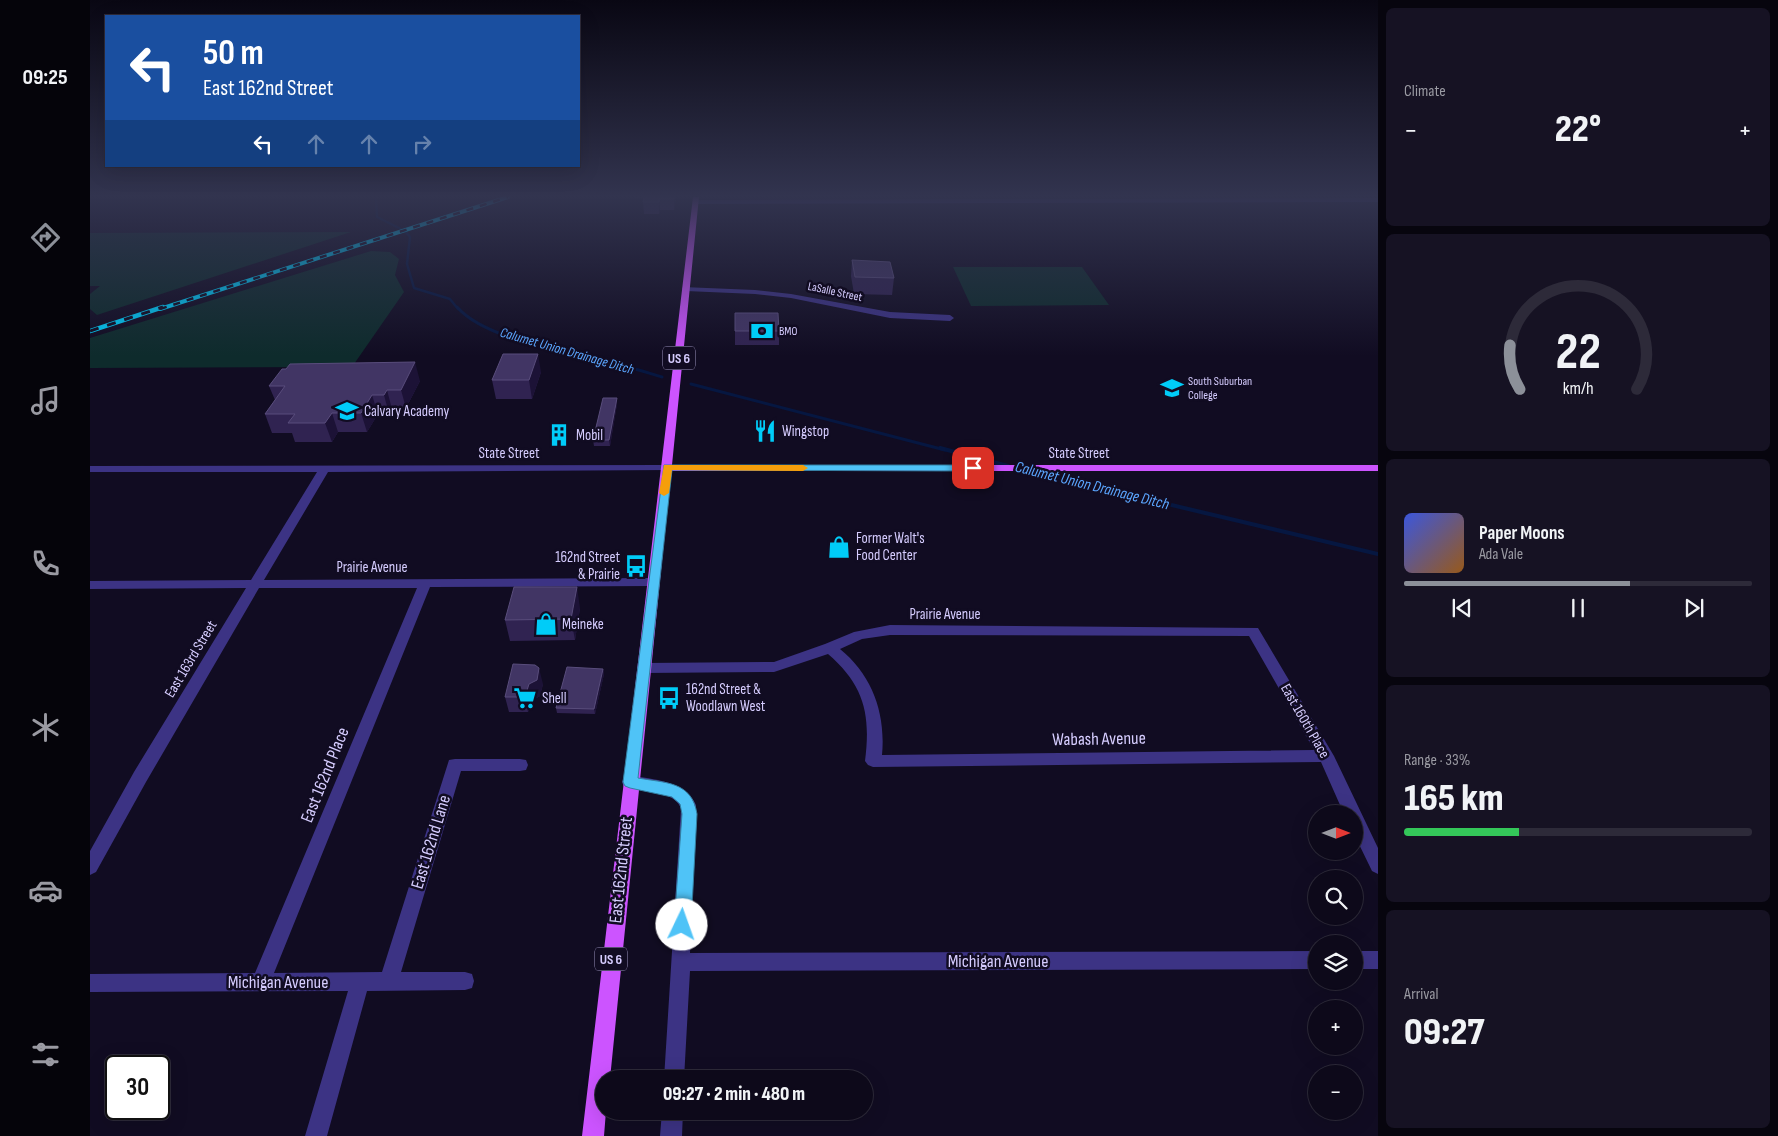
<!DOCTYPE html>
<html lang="en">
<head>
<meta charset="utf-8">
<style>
  :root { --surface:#0d091a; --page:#161223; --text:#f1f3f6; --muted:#9a9aa2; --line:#2d2a39; --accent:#8c9099 }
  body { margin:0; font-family:"Sofia Sans Condensed",sans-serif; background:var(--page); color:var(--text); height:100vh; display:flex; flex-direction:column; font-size:19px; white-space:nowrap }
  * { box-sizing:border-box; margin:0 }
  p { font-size:16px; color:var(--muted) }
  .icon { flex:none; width:28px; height:28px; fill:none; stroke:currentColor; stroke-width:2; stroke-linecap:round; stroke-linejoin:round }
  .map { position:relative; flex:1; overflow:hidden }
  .side { display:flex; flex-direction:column; gap:8px; padding:8px; background:#07050e; width:400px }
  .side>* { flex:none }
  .guide { position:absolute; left:15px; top:15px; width:475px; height:152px; border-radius:0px; box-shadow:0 5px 20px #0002,0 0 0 1px var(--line); background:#1a4fa0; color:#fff; overflow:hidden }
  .needle { width:32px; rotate:90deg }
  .buttons { position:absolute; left:1218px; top:805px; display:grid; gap:10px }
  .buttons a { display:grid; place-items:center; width:55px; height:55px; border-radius:50%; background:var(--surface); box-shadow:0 5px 20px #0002,0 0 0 1px var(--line); font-size:25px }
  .speed { position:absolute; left:15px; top:1055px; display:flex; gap:10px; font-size:25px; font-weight:700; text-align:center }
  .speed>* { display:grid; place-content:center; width:65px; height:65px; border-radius:50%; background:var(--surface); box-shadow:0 5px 20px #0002,0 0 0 1px var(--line); line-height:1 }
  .speed .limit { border:2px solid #111; border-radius:8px; background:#fff; color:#111 }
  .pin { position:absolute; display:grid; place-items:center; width:42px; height:42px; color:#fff; margin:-21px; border-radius:10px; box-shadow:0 2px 8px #0006 }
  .me { position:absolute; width:55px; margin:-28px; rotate:3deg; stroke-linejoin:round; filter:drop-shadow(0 0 4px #0008) }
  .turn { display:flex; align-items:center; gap:18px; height:105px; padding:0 15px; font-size:22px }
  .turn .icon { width:65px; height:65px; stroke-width:2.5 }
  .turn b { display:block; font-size:35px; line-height:42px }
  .lanes { display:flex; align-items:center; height:48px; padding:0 15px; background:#0003; justify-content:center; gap:25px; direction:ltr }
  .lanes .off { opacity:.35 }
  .big { font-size:38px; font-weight:800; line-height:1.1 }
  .side .tile { flex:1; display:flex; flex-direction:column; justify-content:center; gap:8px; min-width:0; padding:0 18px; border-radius:8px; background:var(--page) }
  .side .dial { align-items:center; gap:0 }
  .dial svg { height:130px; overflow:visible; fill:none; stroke:var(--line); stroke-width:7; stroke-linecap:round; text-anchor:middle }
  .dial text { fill:var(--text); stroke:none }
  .song { display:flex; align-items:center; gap:15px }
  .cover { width:60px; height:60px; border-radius:8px; background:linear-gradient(135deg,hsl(230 70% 55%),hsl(30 70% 35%)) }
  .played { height:5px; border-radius:2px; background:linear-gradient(90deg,var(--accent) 65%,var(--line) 65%) }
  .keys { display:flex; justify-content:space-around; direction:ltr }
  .heat { display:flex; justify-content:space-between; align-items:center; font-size:28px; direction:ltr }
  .charge { height:8px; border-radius:4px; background:linear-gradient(90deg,#34c759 33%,var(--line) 0) }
  .trip { position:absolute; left:505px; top:1070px; width:278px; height:50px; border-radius:25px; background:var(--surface); box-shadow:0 5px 20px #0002,0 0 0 1px var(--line); font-weight:800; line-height:50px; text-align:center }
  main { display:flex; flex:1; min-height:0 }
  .tab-bar { display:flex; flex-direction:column; width:90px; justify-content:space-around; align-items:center; background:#05040a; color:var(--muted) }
  .tab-bar .icon { width:35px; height:35px }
  .tab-bar .active { color:var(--accent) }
  .tab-bar b { font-size:22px; color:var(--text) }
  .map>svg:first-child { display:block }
  .green { fill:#0e2b2c }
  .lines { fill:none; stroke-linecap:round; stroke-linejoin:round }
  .stream-far2 { stroke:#061741; stroke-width:2.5 }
  .stream-far1 { stroke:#061741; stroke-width:3 }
  .stream { stroke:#061741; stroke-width:4 }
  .minor { fill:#3c3384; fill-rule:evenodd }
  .major { fill:#cc54ff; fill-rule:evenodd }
  .rail-far1-casing { stroke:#00ccf8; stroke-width:4 }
  .rail-casing { stroke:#00ccf8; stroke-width:4.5 }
  .rail-far1 { stroke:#110c22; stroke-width:2.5; stroke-dasharray:7; stroke-linecap:butt }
  .rail { stroke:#110c22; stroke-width:3; stroke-dasharray:9; stroke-linecap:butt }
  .wall { fill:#302351 }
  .shaded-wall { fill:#1c1236 }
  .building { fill:#413564; stroke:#594d7c }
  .route { fill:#4fc3f7; stroke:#337fa1 }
  .slow { fill:#f59e0b }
  .labels { text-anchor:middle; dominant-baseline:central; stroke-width:5; stroke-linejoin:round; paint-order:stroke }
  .far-street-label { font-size:12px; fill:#d6cdff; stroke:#110c22 }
  .far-poi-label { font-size:12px; fill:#d6cdff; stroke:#110c22; text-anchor:start }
  .far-water-label { font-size:14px; font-style:italic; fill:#5ba6ff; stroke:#110c22 }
  .shield { fill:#110c22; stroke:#9b93bd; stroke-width:1 }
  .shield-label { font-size:14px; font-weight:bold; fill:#d6cdff }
  .poi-label { font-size:15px; fill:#d6cdff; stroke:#110c22; text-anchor:start }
  .street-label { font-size:15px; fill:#d6cdff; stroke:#110c22 }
  .water-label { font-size:16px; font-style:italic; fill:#5ba6ff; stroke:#110c22 }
  .near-street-label { font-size:18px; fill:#d6cdff; stroke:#110c22 }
</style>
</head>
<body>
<main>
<nav class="tab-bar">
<b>09:25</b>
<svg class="icon active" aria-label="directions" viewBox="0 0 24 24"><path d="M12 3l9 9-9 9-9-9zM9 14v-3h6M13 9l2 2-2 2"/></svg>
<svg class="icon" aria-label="music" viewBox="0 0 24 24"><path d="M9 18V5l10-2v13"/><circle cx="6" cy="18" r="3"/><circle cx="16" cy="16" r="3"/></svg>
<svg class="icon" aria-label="phone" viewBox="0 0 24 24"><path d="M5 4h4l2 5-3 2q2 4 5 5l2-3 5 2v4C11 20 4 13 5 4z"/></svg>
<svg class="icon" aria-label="climate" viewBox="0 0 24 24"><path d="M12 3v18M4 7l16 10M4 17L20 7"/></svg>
<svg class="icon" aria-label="car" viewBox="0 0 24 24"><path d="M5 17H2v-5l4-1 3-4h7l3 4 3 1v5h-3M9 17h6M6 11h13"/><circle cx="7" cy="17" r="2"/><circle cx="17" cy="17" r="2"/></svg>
<svg class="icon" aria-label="filters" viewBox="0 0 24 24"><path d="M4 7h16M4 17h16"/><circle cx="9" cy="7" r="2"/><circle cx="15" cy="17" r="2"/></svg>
</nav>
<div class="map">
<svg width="1288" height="1136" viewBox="0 0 1288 1136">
  <rect width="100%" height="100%" fill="#110c22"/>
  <!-- green -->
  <path class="green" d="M261,232L7,315L0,309V294L10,286H0V233Z
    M281,251L300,252L309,259L305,275L314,292L262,367L0,368V338Z
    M863,267H992L1019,305L881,306Z"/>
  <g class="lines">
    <!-- stream-far2 -->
    <path class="stream-far2" d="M286,197L287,217L315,231L320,237L317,264L324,288L360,299L368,309"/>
    <!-- stream-far1 -->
    <path class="stream-far1" d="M367,307C395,339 473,351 513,360C533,365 552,371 572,377
      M601,384L855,450"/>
    <!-- stream -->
    <path class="stream" d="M850,448L918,466
      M934,470L1288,554"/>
    <!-- minor -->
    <path class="minor" d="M1288,198V202L605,204L602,202L605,200Z
      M593,287L665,290L701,294L800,312L860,315L864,318L860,321L800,318L701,298L665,294L596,291L592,289Z
      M577,465L582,468L581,470L238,472L174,580L563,578L569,582L563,586L340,587L184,973L292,972L359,760L365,759H430L436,760L438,765L436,770L430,771H371L311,972H375L382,974L384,981L382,988L375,990L277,991L237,1136H215L258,991L0,992V974L165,973L327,588H169L56,782L6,872L0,875V851L44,772L156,588L0,589V581L161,580L227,472H0V466Z
      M800,625L1168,628L1244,756L1288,848V874L1282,871L1264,834V814H1254L1231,762L783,767L778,765L775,761C781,714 774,685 738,654L684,672L554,673L549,672L547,668L549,664L554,663L684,662L735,644L764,632ZM800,635L1159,636L1224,750L792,755C796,713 782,675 750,649L772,639Z
      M540,775C563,780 595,780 606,805L600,953L1226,951V969L600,971L594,1079H574L591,808C583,789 550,792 534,787L532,782L534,777Z
      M1264,951H1288V969H1264Z
      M572,1111H593L592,1136H570Z"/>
    <!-- major -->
    <path class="major" d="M603,197H609L582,465H1288V471H581L520,1079H514V1111H516L514,1136H492Z"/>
    <defs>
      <path id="rail-far1" d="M70,309L418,197"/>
      <path id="rail" d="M0,331L73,307"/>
    </defs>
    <!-- rail-far1 casing -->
    <use href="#rail-far1" class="rail-far1-casing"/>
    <!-- rail casing -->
    <use href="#rail" class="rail-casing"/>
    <!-- rail-far1 -->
    <use href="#rail-far1" class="rail-far1"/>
    <!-- rail -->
    <use href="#rail" class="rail"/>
  </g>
  <!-- wall -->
  <path class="wall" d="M545,197H586L584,210H570L569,214H554L553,202L554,198H545Z
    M762,260L804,278L802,295L764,294L761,276Z
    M645,313L689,331V345H645Z
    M451,372L442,399H406L402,380Z
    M330,381L316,408L302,409L299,414H288L277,432H248L242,442H205L202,433H182L175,414L185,400L179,386Z
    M527,404L520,446H504L503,440Z
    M490,608L485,640L420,641L415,620Z
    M513,669L514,674L505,714L467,713L466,708Z
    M453,684L450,696L443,700L438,712H419L415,697Z"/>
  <!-- shaded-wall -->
  <path class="shaded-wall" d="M584,197H586L584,210Z
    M569,199L570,210L569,214Z
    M448,354L451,372L442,399L439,380Z
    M325,362L330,381L316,408L311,390Z
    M297,390L302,409L299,414L294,395Z
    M282,395L288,414L277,432L271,413Z
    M527,398V404L520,446L519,440Z
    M242,413L248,432L242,442L235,423Z
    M487,587L490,608L485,640L481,619Z
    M449,668L453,684L450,696L443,700L438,712L435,697L439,684Z
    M513,669L514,674L505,714L504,709Z"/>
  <!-- building -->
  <path class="building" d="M554,197H584V199H569V202H553Z
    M762,260L800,262L804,278L765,277Z
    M645,313H688L689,331H645Z
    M413,354H448L439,380H402Z
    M325,362L311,390H297L294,395H282L271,413H242L235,423H198L205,414H175L195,386H179L192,369H196L200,364Z
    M513,398H527L519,440H503Z
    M424,587H487L481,619L415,620Z
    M423,664L445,665L449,668L447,680L439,684L435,697H415Z
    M477,667L513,669L504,709L466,708Z"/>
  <!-- sky -->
  <linearGradient id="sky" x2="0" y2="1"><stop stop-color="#090713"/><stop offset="0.55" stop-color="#32344f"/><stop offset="1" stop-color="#32344f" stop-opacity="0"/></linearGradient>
  <rect width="1288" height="356" fill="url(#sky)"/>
  <!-- route -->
  <path class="route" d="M574,465H883L888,468L883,471L582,470L548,778C575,783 602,781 607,814L601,925L598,930L592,932L587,930L584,925L592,814L590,804L582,797L540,788L535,786L533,782Z"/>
  <!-- slow -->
  <path class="slow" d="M574,465H713L718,468L713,471L582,470L579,493L574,496L569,493Z"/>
  <!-- icons -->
  <defs>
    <symbol id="bank-bare" viewBox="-9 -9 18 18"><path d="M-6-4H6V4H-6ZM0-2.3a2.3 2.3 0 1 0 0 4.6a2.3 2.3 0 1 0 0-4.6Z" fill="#00ccf8" stroke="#110c22" stroke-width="2.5" paint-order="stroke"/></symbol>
    <symbol id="university-bare" viewBox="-9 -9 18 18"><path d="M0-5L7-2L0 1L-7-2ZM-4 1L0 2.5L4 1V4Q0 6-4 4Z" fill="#00ccf8" stroke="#110c22" stroke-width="2.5" paint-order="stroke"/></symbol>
    <symbol id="school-bare" viewBox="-9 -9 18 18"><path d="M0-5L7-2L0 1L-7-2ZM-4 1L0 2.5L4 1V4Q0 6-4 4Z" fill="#00ccf8" stroke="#110c22" stroke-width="2.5" paint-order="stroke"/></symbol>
    <symbol id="restaurant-bare" viewBox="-9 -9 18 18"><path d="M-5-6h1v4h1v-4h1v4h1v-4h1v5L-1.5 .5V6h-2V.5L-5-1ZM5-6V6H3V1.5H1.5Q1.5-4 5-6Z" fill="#00ccf8" stroke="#110c22" stroke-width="2.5" paint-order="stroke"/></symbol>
    <symbol id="building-bare" viewBox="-9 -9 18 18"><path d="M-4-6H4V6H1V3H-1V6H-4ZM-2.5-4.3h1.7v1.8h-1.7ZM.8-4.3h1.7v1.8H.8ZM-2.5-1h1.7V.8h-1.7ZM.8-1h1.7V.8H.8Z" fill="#00ccf8" stroke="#110c22" stroke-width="2.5" paint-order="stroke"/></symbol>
    <symbol id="shop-bare" viewBox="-9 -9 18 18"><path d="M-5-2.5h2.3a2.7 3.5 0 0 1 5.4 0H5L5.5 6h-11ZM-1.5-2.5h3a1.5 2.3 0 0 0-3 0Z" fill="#00ccf8" stroke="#110c22" stroke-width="2.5" paint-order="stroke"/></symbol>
    <symbol id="bus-bare" viewBox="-9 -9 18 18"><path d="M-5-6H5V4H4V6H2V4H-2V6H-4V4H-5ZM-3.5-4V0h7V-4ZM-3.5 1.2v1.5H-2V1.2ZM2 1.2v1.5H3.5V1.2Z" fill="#00ccf8" stroke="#110c22" stroke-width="2.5" paint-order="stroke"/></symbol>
    <symbol id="supermarket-bare" viewBox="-9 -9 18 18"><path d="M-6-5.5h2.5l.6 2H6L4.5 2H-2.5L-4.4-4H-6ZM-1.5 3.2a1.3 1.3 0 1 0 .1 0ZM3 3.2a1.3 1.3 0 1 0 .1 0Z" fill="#00ccf8" stroke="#110c22" stroke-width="2.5" paint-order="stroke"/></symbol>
  </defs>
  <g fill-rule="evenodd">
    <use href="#bank-bare" x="656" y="315" width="32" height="32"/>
    <use href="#university-bare" x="1066" y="372" width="32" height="32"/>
    <use href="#school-bare" x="241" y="395" width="32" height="32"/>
    <use href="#restaurant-bare" x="659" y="415" width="32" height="32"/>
    <use href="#building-bare" x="453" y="419" width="32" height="32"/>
    <use href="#shop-bare" x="733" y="531" width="32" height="32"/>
    <use href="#bus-bare" x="530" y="550" width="32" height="32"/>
    <use href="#shop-bare" x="440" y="608" width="32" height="32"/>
    <use href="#supermarket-bare" x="419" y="682" width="32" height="32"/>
    <use href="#bus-bare" x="563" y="682" width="32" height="32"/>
  </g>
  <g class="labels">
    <!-- far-street labels -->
    <g class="far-street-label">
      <text transform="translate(745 292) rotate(12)">LaSalle Street</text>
    </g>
    <!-- far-poi labels -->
    <g class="far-poi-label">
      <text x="689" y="331">BMO</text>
      <text x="1098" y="381">South Suburban<tspan x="1098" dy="14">College</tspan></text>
    </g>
    <!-- far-water labels -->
    <g class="far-water-label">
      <text transform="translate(477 351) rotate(16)">Calumet Union Drainage Ditch</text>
    </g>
    <!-- shield labels -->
    <g class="shield">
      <rect x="573" y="346.5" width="32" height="23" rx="4"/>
      <rect x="505" y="947.5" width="32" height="23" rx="4"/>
    </g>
    <g class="shield-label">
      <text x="589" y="358">US 6</text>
      <text x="521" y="959">US 6</text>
    </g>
    <!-- poi labels -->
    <g class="poi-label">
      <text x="274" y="411">Calvary Academy</text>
      <text x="692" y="431">Wingstop</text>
      <text x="486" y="435">Mobil</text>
      <text x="766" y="538">Former Walt's<tspan x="766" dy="17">Food Center</tspan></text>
      <text x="530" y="557" text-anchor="end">162nd Street<tspan x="530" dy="17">&amp; Prairie</tspan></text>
      <text x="472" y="624">Meineke</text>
      <text x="596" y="689">162nd Street &amp;<tspan x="596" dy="17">Woodlawn West</tspan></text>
      <text x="452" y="698">Shell</text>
    </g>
    <!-- street labels -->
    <g class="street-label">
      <text x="419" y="453">State Street</text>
      <text x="989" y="453">State Street</text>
      <text x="282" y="567">Prairie Avenue</text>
      <text x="855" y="614">Prairie Avenue</text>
      <text transform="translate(101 659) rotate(-59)">East 163rd Street</text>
      <text transform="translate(1215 721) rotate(60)">East 160th Place</text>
    </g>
    <!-- water labels -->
    <g class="water-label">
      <text transform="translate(1002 486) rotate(14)">Calumet Union Drainage Ditch</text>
    </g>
    <!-- near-street labels -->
    <g class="near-street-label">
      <text transform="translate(1009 739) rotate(-1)">Wabash Avenue</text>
      <text transform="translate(235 775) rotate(-68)">East 162nd Place</text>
      <text transform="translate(341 842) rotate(-73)">East 162nd Lane</text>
      <text transform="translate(531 870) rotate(-84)">East 162nd Street</text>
      <text x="908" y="961">Michigan Avenue</text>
      <text x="188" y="982">Michigan Avenue</text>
    </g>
  </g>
</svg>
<div class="buttons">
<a><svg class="needle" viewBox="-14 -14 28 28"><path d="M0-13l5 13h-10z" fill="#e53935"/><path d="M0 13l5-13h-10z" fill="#9a9aa2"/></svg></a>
<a><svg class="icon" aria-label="search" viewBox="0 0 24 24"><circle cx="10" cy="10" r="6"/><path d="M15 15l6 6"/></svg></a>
<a><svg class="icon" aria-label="layers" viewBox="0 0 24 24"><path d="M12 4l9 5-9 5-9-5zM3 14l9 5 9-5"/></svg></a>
<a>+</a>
<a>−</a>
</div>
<div class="speed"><div class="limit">30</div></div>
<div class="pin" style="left:883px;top:468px;background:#d93025"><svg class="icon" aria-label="arrive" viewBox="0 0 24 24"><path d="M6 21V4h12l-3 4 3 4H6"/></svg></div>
<svg class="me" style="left:592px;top:925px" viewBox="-20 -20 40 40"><circle r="19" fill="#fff"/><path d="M0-13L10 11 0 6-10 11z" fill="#4fc3f7"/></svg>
<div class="trip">09:27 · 2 min · 480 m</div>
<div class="guide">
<div class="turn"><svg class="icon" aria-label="left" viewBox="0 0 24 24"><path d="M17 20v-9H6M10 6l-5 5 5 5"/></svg><div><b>50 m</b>East 162nd Street</div></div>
<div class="lanes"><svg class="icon" aria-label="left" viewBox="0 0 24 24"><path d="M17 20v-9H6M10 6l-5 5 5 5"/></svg><svg class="icon off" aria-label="ahead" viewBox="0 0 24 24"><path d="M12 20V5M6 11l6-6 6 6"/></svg><svg class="icon off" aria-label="ahead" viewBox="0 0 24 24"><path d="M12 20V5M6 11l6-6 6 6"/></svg><svg class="icon off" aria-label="right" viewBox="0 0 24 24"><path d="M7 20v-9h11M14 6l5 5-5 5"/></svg></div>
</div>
</div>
<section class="side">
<div class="tile"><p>Climate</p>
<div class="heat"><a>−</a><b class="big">22°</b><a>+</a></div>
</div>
<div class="tile dial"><svg viewBox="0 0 100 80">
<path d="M14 69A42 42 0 1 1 86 69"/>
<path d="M14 69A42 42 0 0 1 8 42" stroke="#8c9099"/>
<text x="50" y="56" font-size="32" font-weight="700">22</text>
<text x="50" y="72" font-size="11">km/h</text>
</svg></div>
<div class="tile">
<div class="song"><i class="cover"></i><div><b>Paper Moons</b><p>Ada Vale</p></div></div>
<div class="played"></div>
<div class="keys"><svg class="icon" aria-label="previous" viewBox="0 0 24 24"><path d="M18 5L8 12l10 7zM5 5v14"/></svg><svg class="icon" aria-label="pause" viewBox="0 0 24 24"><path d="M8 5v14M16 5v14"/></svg><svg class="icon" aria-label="next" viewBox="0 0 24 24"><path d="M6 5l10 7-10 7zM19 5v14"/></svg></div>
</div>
<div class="tile"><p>Range · 33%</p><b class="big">165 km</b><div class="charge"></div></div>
<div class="tile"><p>Arrival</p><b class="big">09:27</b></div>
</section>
</main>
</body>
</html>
